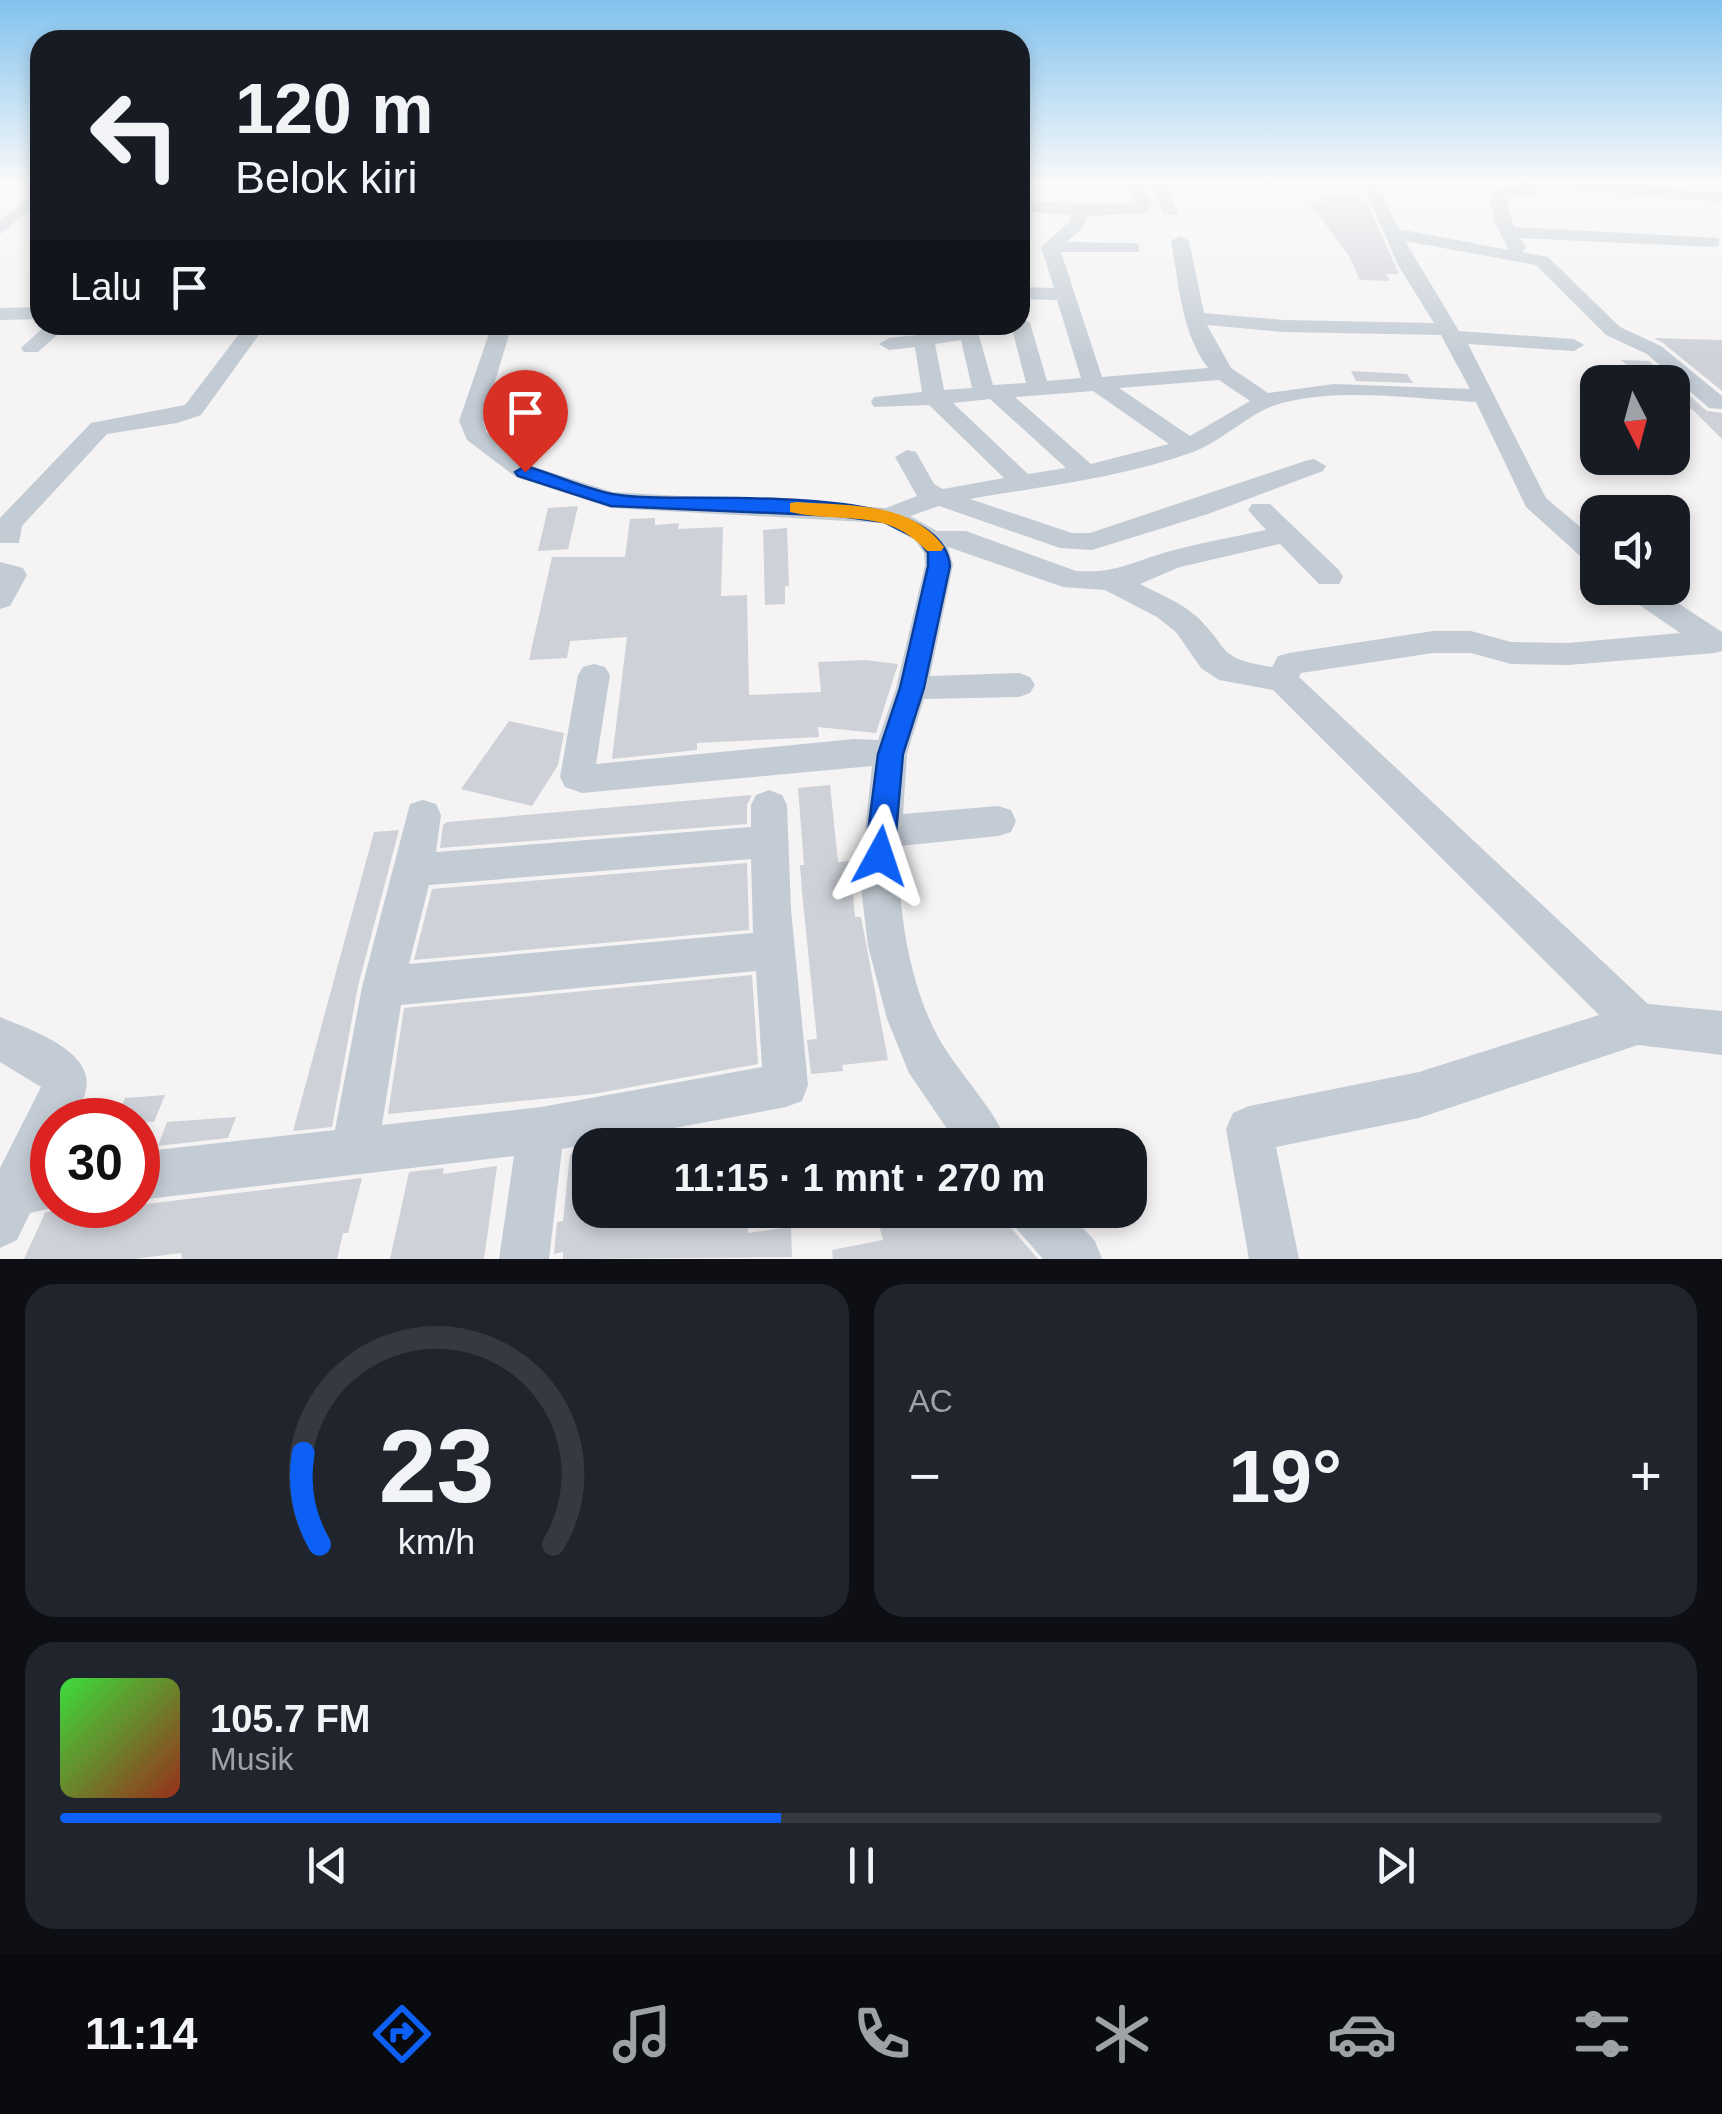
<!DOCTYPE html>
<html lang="id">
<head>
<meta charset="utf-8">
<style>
  :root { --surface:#171b24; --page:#20242c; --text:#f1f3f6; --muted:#9ea1a6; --line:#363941; --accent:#0c60f5 }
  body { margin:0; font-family:Arial,sans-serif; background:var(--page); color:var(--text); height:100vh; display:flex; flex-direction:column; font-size:38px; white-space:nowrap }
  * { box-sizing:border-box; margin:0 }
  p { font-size:32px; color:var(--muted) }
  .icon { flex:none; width:55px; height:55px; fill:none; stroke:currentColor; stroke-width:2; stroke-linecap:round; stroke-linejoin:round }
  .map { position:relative; height:1259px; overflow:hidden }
  .details { display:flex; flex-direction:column; gap:25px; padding:25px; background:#0d0f14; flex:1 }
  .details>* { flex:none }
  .guide { position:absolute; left:30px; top:30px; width:1000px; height:305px; border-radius:30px; box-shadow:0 5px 15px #0003; background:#171b24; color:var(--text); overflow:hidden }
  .needle { width:65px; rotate:174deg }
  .buttons { position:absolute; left:1580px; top:365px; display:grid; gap:20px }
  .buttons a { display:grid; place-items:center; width:110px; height:110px; border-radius:20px; background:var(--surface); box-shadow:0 5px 15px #0003; font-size:50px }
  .speed { position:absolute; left:30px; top:1098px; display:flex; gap:20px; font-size:50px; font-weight:700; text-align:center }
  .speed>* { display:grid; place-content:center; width:130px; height:130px; border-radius:50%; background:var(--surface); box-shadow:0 5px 15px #0003; line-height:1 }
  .speed .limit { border:15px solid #d22; background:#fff; color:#111 }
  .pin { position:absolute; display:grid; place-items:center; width:85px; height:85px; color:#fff; margin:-102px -42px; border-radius:50% 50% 50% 0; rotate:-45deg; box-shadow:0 0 10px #0007 }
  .pin .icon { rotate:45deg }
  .me { position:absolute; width:110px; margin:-55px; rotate:5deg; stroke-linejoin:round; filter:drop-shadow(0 0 8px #0008) }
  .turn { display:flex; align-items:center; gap:35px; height:210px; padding:0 40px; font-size:45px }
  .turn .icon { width:130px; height:130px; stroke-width:2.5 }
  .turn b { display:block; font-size:70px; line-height:85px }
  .then { display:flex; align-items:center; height:95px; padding:0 40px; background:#0003; gap:20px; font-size:38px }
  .big { font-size:75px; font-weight:700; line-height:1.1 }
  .details .widget { flex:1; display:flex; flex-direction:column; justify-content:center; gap:15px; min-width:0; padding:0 35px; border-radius:30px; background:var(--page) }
  .details .dial { align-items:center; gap:0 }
  .dial svg { height:260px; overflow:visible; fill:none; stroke:var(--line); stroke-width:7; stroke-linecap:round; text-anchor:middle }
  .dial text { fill:var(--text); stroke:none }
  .song { display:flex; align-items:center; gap:30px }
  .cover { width:120px; height:120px; border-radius:15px; background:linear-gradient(135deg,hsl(120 70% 55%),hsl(10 70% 35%)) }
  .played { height:10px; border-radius:5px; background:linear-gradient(90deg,var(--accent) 45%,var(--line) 45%) }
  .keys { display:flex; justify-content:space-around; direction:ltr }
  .heat { display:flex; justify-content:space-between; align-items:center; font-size:55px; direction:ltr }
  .details .tiles { flex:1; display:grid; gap:25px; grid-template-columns:1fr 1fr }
  .widget:last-child { grid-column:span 2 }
  .trip { position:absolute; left:572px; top:1128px; width:575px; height:100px; border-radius:30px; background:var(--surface); box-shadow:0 5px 15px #0003; font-weight:700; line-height:100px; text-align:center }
  .tab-bar { display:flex; height:160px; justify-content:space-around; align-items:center; background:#090b0e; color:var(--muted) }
  .tab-bar .icon { width:70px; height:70px }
  .tab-bar .on { color:var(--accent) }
  .tab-bar b { font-size:45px; color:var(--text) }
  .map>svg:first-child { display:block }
  .building { fill:#ced1d8 }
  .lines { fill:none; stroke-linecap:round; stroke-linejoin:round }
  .minor { fill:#c3ccd5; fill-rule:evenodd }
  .route { fill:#0c60f5; stroke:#083e9f; stroke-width:2.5 }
  .slow { fill:#f59e0b }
</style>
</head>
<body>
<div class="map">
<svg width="1722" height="1259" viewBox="0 0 1722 1259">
  <rect width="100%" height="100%" fill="#f5f3f3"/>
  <!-- building -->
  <path class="building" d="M1322,197L1365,199L1399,274H1386L1390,281L1360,280L1349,256L1310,203H1326Z
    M1654,338L1722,340V391L1663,343Z
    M1621,360L1649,361L1707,411L1722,413V439L1692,409L1672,408V382H1645Z
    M1351,371L1407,374L1413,383L1356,381Z
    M578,506L568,549L538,551L548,508Z
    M655,518V525L679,523L678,529L723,527L721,596L747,595L749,695L821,692L818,662L865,660L898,664L876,733L818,727L819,737L697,743V750L612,759L627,637L570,641L567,658L529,660L552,557H625L630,519Z
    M787,528L789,586H785V604L765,605L763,530Z
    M509,721L564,733L558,765L532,806L461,789Z
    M830,785L838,862L850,861L855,917H861L888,1060L842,1065L843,1071L811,1074L807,1040L817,1039L802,892L800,865H804L798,788Z
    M752,795L747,805V824L440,848L443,825L447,822Z
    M399,830L358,986L332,1127L293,1131L374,832Z
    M747,863L749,930L414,960L432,889Z
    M752,975L758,1064L593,1094L388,1114L404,1008Z
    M165,1095L154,1122L115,1120L125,1098Z
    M236,1117L228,1138L158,1146L167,1122Z
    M590,1151V1218L630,1213V1210H747L748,1233L791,1227L792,1257L563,1259V1252L554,1254L557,1222L563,1221L570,1154Z
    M497,1166L484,1259H390L409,1172L444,1168L443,1174Z
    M362,1178L348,1233H343L337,1259H182L181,1253L134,1259H24L45,1213L68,1205H138Z
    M875,1210H1005L1012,1229L1038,1259H833L832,1250L883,1240Z"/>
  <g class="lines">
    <!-- minor -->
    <path class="minor" d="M1126,181H1142L1152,204L1148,213L1087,216L1083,228L1066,242L1133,243L1139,244V252H1061L1102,377L1208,368C1181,332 1179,284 1171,241L1180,236L1189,241L1204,313L1284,320L1434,323L1398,265L1366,191L1358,181H1374L1379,187L1399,229L1509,250L1495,223L1489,194L1497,189L1523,187L1518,181H1586L1722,192V202L1540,187L1541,194L1506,198L1514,227L1719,238V246L1713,247L1520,238L1526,248L1522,252L1548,257L1620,327L1661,346L1722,396V409L1709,408L1647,354L1606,335L1536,265L1405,241L1459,331L1574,339L1584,345L1574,351L1468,344L1546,498L1598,542V566L1588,563L1526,507L1476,402C1415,399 1346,388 1286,402C1252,409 1225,440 1193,452C1121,478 1044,486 970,499L1072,533H1090L1305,461L1314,459L1326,466L1323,471L1208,514L1092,550L1060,548L939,506L910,516L937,531H966L1076,571C1114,574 1132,562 1167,552C1199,543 1233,537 1266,530L1248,510L1252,504H1270L1339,570L1343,577L1339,584H1319L1280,544L1180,567L1140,584C1159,594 1180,602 1196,616C1232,650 1215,658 1272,667L1278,656L1289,653L1433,631H1471L1511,642L1568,643L1680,633L1625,595L1621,588H1655L1722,632V651L1715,653L1568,665L1511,664L1471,653H1433L1301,673L1299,677L1648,1004L1722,1011V1055L1638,1045L1419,1118L1276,1147L1299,1259H1249L1226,1129L1233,1113L1249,1106L1419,1072L1599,1015L1273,690L1219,680L1201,668L1176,632L1157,617L1105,590L1063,587L948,547L953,565L930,676L1019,673L1030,677L1035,685L1030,693L1019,697L924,699L907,754L903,814L998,806L1011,810L1016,821L1011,832L998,836L900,846C896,905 910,990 941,1042C962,1077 993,1107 1009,1145H958L909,1073L887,1019L868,946L860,879L872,766L582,793L565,787L560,777L578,675L583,667L594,664L605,667L610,675L596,764L854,739L878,740L896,688L925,565L924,553L915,540L883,523L611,508L516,477L467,440L459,421L492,325H512L483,421L486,432L534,467L613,492L886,508L917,496L895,457L907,450L916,452L934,484L943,489L1004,478L929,405L874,407L871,402L874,397L922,392L915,347L889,350L879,344L889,338L977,329L993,385L1026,383L1011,325H1020V317L1030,323L1047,381L1081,378L1057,300L1020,299V287L1054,288L1041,247L1069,222L1070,215L1020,211V201L1136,205ZM1207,325L1284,332L1441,335L1470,389L1334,384L1268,393L1231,368ZM961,340L972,388L944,390L935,344ZM1219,380L1250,401L1190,436L1119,388ZM1093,391L1169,444L1091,464L1015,397ZM990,399L1066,468L1028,474L953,403Z
      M1149,181H1165L1178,212L1176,215H1164Z
      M40,189V202L0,234V220Z
      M40,307V319L0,320V308Z
      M46,325H68L38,352H24L21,348Z
      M246,325H266L201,415L177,423L107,434L22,526L19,543H0V518L91,423L185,405Z
      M0,562L23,568L27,575L10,606L0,609Z
      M769,790L782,795L787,805L791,909L808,1085L802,1101L786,1107L562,1149L549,1259H499L514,1156L138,1200V1152L335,1130L362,987L410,804L423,800L436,804L441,815L436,852L751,827V805L756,795ZM751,859L753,933L409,964L429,885ZM756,971L762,1067L541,1107L382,1125L401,1005Z
      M0,1017C28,1029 95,1050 86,1090C84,1100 77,1111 73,1120H52V1205H64L30,1213L17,1240L0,1248V1168L41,1087L0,1062Z
      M1008,1210H1066L1095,1241L1102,1259H1043L1015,1227Z"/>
  </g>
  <!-- sky -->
  <linearGradient id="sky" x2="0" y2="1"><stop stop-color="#82c2ed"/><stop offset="0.51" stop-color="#fafafa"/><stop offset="1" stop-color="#fafafa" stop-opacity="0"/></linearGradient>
  <rect width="1722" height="358" fill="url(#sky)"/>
  <!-- route -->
  <path class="route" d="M525,466C554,474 582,488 612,494C680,507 941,474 950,566L924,688L903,754L894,856L890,864L880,868L869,864L865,856L878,754L900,688L928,566V553L918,539L884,522L840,516L611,506L518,476L515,472Z"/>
  <!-- slow -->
  <path class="slow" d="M797,502C849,506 910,501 944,547L941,551H927C887,507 843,524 790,512V503Z"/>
</svg>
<div class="buttons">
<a><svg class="needle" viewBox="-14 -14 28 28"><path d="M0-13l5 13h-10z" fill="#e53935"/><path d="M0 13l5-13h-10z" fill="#9ea1a6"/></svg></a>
<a><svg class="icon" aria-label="sound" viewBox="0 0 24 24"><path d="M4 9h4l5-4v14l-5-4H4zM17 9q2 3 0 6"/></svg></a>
</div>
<div class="speed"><div class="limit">30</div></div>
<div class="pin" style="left:525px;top:472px;background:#d93025"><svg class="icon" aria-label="arrive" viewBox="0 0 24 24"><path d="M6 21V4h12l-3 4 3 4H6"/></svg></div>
<svg class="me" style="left:880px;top:856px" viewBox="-20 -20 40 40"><path d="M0-17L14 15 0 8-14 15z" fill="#0c60f5" stroke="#fff" stroke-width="4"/></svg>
<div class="trip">11:15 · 1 mnt · 270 m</div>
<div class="guide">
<div class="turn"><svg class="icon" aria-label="left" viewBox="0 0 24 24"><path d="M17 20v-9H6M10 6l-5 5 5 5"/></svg><div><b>120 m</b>Belok kiri</div></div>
<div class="then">Lalu<svg class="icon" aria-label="arrive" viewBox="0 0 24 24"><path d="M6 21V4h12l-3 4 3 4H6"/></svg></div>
</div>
</div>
<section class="details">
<div class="tiles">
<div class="widget dial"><svg viewBox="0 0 100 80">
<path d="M14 69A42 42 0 1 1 86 69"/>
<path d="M14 69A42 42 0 0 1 9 41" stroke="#0c60f5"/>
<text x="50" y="56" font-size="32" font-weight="700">23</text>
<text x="50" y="72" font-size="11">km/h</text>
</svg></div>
<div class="widget"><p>AC</p>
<div class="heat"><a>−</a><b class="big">19°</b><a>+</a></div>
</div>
<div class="widget">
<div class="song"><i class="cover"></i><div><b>105.7 FM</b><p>Musik</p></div></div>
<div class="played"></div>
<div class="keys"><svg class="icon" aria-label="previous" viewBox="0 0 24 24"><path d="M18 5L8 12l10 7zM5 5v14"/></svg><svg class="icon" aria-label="pause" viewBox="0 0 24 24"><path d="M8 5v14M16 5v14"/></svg><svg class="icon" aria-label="next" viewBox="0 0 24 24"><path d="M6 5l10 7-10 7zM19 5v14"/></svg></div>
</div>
</div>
</section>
<nav class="tab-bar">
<b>11:14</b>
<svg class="icon on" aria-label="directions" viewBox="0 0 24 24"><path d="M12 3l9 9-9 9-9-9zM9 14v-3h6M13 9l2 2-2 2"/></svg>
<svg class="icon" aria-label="music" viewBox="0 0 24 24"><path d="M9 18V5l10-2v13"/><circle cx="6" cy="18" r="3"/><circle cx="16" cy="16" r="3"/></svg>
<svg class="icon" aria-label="phone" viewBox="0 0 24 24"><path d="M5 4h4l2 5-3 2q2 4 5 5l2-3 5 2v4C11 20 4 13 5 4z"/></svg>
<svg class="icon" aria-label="climate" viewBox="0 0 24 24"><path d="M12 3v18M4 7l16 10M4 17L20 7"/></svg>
<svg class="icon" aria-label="car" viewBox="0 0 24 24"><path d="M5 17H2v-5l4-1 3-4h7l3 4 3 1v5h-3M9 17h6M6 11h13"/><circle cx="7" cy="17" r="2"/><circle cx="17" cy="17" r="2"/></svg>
<svg class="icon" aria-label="filters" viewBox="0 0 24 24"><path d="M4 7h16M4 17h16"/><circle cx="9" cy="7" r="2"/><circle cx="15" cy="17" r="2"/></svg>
</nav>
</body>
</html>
